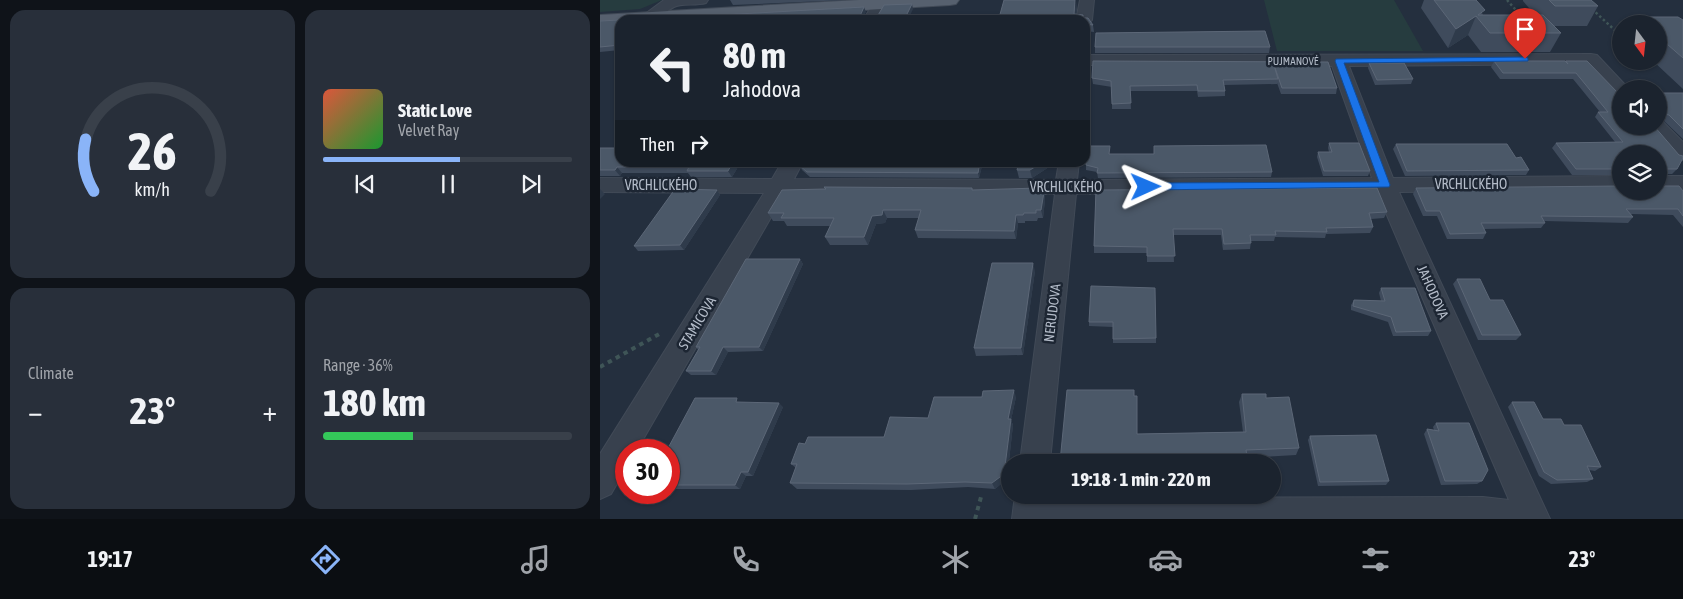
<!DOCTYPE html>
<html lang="en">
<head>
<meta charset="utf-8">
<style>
  :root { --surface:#1b232e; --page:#282f3a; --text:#f1f3f6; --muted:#a0a4aa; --line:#39404a; --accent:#8ab4f8 }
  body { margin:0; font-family:"Asap Condensed",sans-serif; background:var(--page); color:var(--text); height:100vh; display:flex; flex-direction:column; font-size:19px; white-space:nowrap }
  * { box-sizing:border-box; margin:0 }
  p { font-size:16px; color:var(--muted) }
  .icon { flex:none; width:28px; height:28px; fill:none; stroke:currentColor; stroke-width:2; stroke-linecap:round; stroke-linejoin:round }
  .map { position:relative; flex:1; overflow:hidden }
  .panel { display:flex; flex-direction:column; gap:10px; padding:10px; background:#0f1319; width:600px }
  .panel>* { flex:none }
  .banner { position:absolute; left:15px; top:15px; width:475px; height:152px; border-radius:15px; box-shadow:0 1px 4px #0004,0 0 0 1px var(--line); background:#1b232e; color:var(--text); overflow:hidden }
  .needle { width:32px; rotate:165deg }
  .controls { position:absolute; left:1012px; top:15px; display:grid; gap:10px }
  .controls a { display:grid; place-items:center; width:55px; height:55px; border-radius:50%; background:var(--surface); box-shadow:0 1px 4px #0004,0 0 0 1px var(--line); font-size:25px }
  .speed { position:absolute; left:15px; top:439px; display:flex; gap:10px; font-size:25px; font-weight:700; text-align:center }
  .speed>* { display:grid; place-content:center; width:65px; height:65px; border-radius:50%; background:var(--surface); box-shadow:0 1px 4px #0004,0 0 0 1px var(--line); line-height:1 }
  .speed .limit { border:8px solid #d22; background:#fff; color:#111 }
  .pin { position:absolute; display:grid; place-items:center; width:42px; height:42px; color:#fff; margin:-51px -21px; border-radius:50% 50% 50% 0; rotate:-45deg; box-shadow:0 0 5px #0007 }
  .pin .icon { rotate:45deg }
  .me { position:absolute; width:55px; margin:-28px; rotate:89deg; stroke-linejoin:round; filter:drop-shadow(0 0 4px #0008) }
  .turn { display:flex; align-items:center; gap:18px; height:105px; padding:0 25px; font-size:22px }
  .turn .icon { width:65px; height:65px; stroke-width:2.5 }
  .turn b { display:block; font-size:35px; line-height:42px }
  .then { display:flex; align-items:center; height:48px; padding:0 25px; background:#0003; gap:10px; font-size:19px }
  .big { font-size:38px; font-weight:700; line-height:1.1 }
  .panel .widget { flex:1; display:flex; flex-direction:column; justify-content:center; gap:8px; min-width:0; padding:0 18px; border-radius:15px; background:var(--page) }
  .panel .dial { align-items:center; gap:0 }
  .dial svg { height:130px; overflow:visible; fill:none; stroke:var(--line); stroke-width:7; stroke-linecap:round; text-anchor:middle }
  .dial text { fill:var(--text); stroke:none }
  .song { display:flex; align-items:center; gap:15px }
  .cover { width:60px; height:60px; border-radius:8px; background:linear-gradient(135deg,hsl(10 70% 55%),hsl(130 70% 35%)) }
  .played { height:5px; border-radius:2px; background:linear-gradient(90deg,var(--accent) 55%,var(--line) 55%) }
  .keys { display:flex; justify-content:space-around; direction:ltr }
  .heat { display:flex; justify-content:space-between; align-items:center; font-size:28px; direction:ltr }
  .charge { height:8px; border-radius:4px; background:linear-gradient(90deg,#34c759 36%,var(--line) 0) }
  .panel .tiles { flex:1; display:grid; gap:10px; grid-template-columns:repeat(2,1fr) }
  .trip { position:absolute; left:401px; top:454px; width:280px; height:50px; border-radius:25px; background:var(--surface); box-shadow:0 1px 4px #0004,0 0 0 1px var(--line); font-weight:700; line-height:50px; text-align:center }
  .tab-bar { display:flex; height:80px; justify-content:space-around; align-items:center; background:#0b0e12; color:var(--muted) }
  .tab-bar .icon { width:35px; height:35px }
  .tab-bar .on { color:var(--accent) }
  .tab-bar b { font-size:22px; color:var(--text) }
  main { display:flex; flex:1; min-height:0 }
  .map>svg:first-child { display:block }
  .green { fill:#263c3f }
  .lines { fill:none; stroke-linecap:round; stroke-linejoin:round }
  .minor-casing { stroke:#414a57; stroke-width:2 }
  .major-casing { stroke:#414a57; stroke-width:2 }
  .path-far1 { stroke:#3f5557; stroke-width:2.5; stroke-dasharray:2.5 2.5; stroke-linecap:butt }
  .path { stroke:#3f5557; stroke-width:4; stroke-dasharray:4.5 4.5; stroke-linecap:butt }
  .minor { fill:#38414e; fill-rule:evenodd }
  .major { fill:#56606e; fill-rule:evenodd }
  .wall { fill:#3f4b5c }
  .shaded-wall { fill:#2f3b4b }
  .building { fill:#4b5868; stroke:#5c6777 }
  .route { fill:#1a73e8; stroke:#114b97 }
  .labels { text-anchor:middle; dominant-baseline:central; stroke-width:5; stroke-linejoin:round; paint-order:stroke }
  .far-street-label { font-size:11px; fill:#b4bcc9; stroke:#1d2633 }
  .street-label { font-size:14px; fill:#b4bcc9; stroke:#1d2633 }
</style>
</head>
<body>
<main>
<section class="panel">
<div class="tiles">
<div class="widget dial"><svg viewBox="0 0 100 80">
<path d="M14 69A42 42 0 1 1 86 69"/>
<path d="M14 69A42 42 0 0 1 9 37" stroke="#8ab4f8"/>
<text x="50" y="56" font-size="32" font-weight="700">26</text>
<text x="50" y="72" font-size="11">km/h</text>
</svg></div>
<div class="widget">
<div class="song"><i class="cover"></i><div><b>Static Love</b><p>Velvet Ray</p></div></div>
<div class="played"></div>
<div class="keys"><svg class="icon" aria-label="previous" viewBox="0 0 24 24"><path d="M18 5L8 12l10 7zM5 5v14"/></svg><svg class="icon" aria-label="pause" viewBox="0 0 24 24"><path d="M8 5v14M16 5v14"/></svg><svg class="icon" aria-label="next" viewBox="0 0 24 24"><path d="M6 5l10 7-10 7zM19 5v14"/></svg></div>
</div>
<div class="widget"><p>Climate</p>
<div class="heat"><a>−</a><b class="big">23°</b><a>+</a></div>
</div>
<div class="widget"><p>Range · 36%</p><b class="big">180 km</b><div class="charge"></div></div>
</div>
</section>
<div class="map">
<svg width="1083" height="519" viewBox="0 0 1083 519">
  <rect width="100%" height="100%" fill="#242f3e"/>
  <!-- green -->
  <path class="green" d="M0,0H62L40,9L0,12Z
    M664,0H794L823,51H677Z"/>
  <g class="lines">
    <defs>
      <path id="minor" d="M64,0H108L106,3C96,6 82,3 74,7C61,14 61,20 44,20L42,17L45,14Z
        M282,0L287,4L279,20H263L275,1Z
        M480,0H494L492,20L489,23L485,24V20H476Z
        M991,54L997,55L1029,89H1021V95L1015,94L986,64L749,66L793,178L1021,176V190L799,192L950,519H412L415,495H447L446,503L467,498L883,497L909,500L777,192L476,194L450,462H420L455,194L185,193L37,450H26V468L11,494L0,499V454L164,193L0,192V178L172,179L182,162H203L194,179L456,180L459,162H479L477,180L772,178L732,66L485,65V55Z
        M1059,121L1063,122L1083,142V160L1076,159L1047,126H1059Z
        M1059,176H1083V190H1059Z"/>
      <path id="major" d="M259,0H359L356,4L350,5L93,20H20V24L0,25V15Z"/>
    </defs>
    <!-- minor casing -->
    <use href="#minor" class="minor-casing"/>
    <!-- major casing -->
    <use href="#major" class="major-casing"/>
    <!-- path-far1 -->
    <path class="path-far1" d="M907,0L921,16
      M992,9L1021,36"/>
    <!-- path -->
    <path class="path" d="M0,367L61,333
      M375,519L381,497"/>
    <!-- minor -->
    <use href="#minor" class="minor"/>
    <!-- major -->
    <use href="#major" class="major"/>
  </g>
  <!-- wall -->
  <path class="wall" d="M130,0H246L133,5Z
    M824,0H876L883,15H935L923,1V0H991L998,6L987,26H954L961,33L950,52H881L868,35L848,48L821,8Z
    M477,8L476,14L483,18L493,25L494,32L485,31V20H399V18Z
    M1036,17L1083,20V89L1053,61H1059V24H1032Z
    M61,18L63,20H20V50L0,52V21Z
    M495,47H670L669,53H495Z
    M894,61H987L1077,169L1072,174H1062V186L1083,191V227L1073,215L1031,214L1033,217L1028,223L944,221L945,223L941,228L884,229L886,233L883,239H847L837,216H823L813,194L816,188L1059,191L1021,154V175H972L952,148L956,143L1015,142L995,117L998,112H1000L973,79H900L891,67Z
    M728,62L737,88L736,94H681L677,83V84L624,85L625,91V96L598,97L597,91H530L531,109H512V87L493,84L492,78Z
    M769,63L813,79L811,84L775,85L768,68Z
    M1059,93H1083V139L1064,121L1061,120L1059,122Z
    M729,143L770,171L768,176H723L717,157L718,152H729L728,148Z
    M796,144L916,158L929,170L926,175L805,176L793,149Z
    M554,146L672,172L671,177L498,178L497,172L486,170V165L510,154H554Z
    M0,148L20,162H141L132,177H91L88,173H22L20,176H0Z
    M200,162H383L379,178L210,177L202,170L199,165Z
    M419,162H450L449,167L432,178H419L417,170Z
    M224,187L372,188L373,190L444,192L445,200L443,218H438L437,221H425V223H418L416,239L318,238L315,230L319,218H287L285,223L276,224L268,245H230L225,237L230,226H187L184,221H173L168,213L225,189Z
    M117,190L120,195L84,250L38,251L34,246Z
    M496,190L787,212L784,218L771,219L773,227L770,233L726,234L725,238L675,237L674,241H651L650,249L623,250L621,235H573L574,262H547V253H494V246Z
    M200,259L203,264L163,351L128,352L116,375H91L86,371L98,350L96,347Z
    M435,271L423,355L376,356L374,348Z
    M857,279L921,335L916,340H878L853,284Z
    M491,286L556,338V343H513V327L489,326V322Z
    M781,288L831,331L828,336H793L788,322L751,310V305L754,300L781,301L779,293Z
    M642,394L666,398L699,448L696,455L647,458L537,434L643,432L639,402Z
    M416,397L411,420L413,425L407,479L395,489L368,487L311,490L197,489L190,483L196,468L191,464L205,444L284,437L328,418Z
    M141,402L183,407L153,476H146L140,489H69V450Z
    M912,402L943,419L964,425L1001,467L995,471L989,470L993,479L987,482L951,484L939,476L908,407Z
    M836,423L882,481L877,484L841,485L824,434L827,429L834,430L833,427Z
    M710,436L789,481L786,485L718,486L708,440Z"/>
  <!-- shaded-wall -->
  <path class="shaded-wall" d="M476,1L477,8L475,20L474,14Z
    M312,4L313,9L308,20H304Z
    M264,7L266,12L262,20L260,16Z
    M876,16L868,35L848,48L856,29Z
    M133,162H141L132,177L128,171Z
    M380,162H383L379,178L378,173Z
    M443,162H450L449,167L432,178L430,170Z
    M17,167L22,173L20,176L15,170Z
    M0,189L5,194L0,199Z
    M117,190L120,195L84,250L80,245Z
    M444,192L445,200L443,218L441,210Z
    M283,210L287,218L285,223L276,224L268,245L264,237L272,216Z
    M416,215L418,223L416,239L414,231Z
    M200,259L203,264L163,351L159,347Z
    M433,263L435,271L423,355L421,348Z
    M123,347L128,352L116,375L111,371Z
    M414,390L416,397L411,420L413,425L407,479L395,489L392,483L408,419Z
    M179,403L183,407L153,476L148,472Z
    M141,472L146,476L140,489L135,485Z"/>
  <!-- building -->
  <path class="building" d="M404,0H475L474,14L483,15V18H488L493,25L485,24V20H423L424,17L399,18Z
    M834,0H876L885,10L878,15H943L961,33H890L876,16L856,29Z
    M949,0H991L998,6H955Z
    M312,4L304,20H116L120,15L264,7L260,16L277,17L284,5Z
    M1036,17H1078L1083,20V58L1059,37V24H1044Z
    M61,18L59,20H20V45L0,47V21Z
    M665,31L670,47H495L496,33Z
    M493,61L728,62L737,88H682L674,65L678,79L623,80L625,91H598L597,85L530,86L531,103L512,104L511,81L492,78Z
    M894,61H965L968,64L966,61H987L1019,94H1021V126H1054L1079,155L1083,156V158L1077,169H1062V186H1079L1083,191V216L1078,209H1026L1033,217L941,216L945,223H881L886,233L850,234L840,211H826L816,188L1021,186V191H1059V154H1021V169H976L956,143L1023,142L998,112H1008L976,73H903Z
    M769,63H804L813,79L777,80Z
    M1059,93H1083V129L1069,115L1064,114L1061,119H1059Z
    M729,143H759L770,171H724L718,152H732Z
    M796,144H907L916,158L921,157L929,170L807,171Z
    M666,145L672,172L497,173L498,168L486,165L487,146H510L509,154H554V146Z
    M0,148H20V162H133L128,171H87L89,167H17L15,170H0Z
    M200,162H380L378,173L207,172L199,165Z
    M419,162H443L430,170H417Z
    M224,187L372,188V190L439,188L444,192L441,210H436V213H424L423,215H416L414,231L315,230L321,210H283L282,215L272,216L264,237H225L234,218H181L184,213H168L182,190L226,189Z
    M777,188L787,212L769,213L773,227L726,228L727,232L675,231L676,235H650L651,243L624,244L622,229H573L575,256H547V247L494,246L496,190Z
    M75,189L117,190L80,245L34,246Z
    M146,259H200L159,347H123L111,371H86L100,347H96Z
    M392,263H433L421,348H374Z
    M857,279H880L890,300H903L921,335H882Z
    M491,286L555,288L556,338L513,339V322H489Z
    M781,288H815L831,331L796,332L791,317L753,306L754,300L785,301Z
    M414,390L408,419H411L404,474L392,483L365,482L307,484L190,483L197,464H191L199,443L205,444L208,437H284L290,417L328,418L334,397H382L383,391Z
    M467,390H534V396H537V434L646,432L642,394H666V398L689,397L699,448L646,450L648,462H460Z
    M95,398H137L136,402L179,403L148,472H141L135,485H69V450H67Z
    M912,402H934L943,419H961L964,425H981L1001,467L987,466L993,479L957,480L944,472Z
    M836,423H869L888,470L882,481H845L827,429L839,431Z
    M776,435L789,481L720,482L710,436Z"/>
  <!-- route -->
  <path class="route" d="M925,57L928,58V61L744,63L790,185L789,187L546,190L541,187L546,183L779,182L735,61L736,59Z"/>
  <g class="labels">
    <!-- far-street labels -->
    <g class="far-street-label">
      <text x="693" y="61">PUJMANOVÉ</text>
    </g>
    <!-- street labels -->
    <g class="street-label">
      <text x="871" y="184">VRCHLICKÉHO</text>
      <text x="61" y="185">VRCHLICKÉHO</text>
      <text x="466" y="187">VRCHLICKÉHO</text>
      <text transform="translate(833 292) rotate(66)">JAHODOVA</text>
      <text transform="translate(452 313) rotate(-83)">NERUDOVA</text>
      <text transform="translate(97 323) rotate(-59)">STAMICOVA</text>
    </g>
  </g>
</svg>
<div class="controls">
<a><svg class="needle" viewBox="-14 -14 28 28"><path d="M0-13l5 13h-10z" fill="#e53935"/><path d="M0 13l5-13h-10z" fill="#a0a4aa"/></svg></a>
<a><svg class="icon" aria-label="sound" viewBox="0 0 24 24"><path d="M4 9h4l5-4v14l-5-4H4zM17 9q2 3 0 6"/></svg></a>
<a><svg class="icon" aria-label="layers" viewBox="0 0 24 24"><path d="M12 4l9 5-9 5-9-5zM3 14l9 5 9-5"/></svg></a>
</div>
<div class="speed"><div class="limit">30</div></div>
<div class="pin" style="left:925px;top:59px;background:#d93025"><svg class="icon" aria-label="arrive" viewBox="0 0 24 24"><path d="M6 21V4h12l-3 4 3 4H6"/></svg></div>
<svg class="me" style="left:546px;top:187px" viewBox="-20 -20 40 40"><path d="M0-17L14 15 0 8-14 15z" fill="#1a73e8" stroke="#fff" stroke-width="4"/></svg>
<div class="trip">19:18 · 1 min · 220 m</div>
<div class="banner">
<div class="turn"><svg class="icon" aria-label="left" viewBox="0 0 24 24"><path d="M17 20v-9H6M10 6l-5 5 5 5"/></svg><div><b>80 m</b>Jahodova</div></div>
<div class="then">Then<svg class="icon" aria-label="right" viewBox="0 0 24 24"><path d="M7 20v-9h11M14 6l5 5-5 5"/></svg></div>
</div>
</div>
</main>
<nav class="tab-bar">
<b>19:17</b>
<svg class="icon on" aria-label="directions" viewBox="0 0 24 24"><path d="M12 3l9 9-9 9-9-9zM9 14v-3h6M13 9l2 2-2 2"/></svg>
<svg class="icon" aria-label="music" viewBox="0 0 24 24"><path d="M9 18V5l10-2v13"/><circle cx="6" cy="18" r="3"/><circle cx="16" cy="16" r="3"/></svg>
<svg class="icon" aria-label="phone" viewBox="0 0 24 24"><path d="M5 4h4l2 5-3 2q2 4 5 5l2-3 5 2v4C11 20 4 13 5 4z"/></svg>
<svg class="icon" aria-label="climate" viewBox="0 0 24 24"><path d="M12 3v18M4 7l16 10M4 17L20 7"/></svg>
<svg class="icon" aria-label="car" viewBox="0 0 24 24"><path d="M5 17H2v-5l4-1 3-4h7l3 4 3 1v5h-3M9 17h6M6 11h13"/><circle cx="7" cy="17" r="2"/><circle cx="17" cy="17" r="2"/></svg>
<svg class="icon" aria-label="filters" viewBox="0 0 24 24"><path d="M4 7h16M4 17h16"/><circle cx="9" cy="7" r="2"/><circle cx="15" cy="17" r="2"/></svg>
<b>23°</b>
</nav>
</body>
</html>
